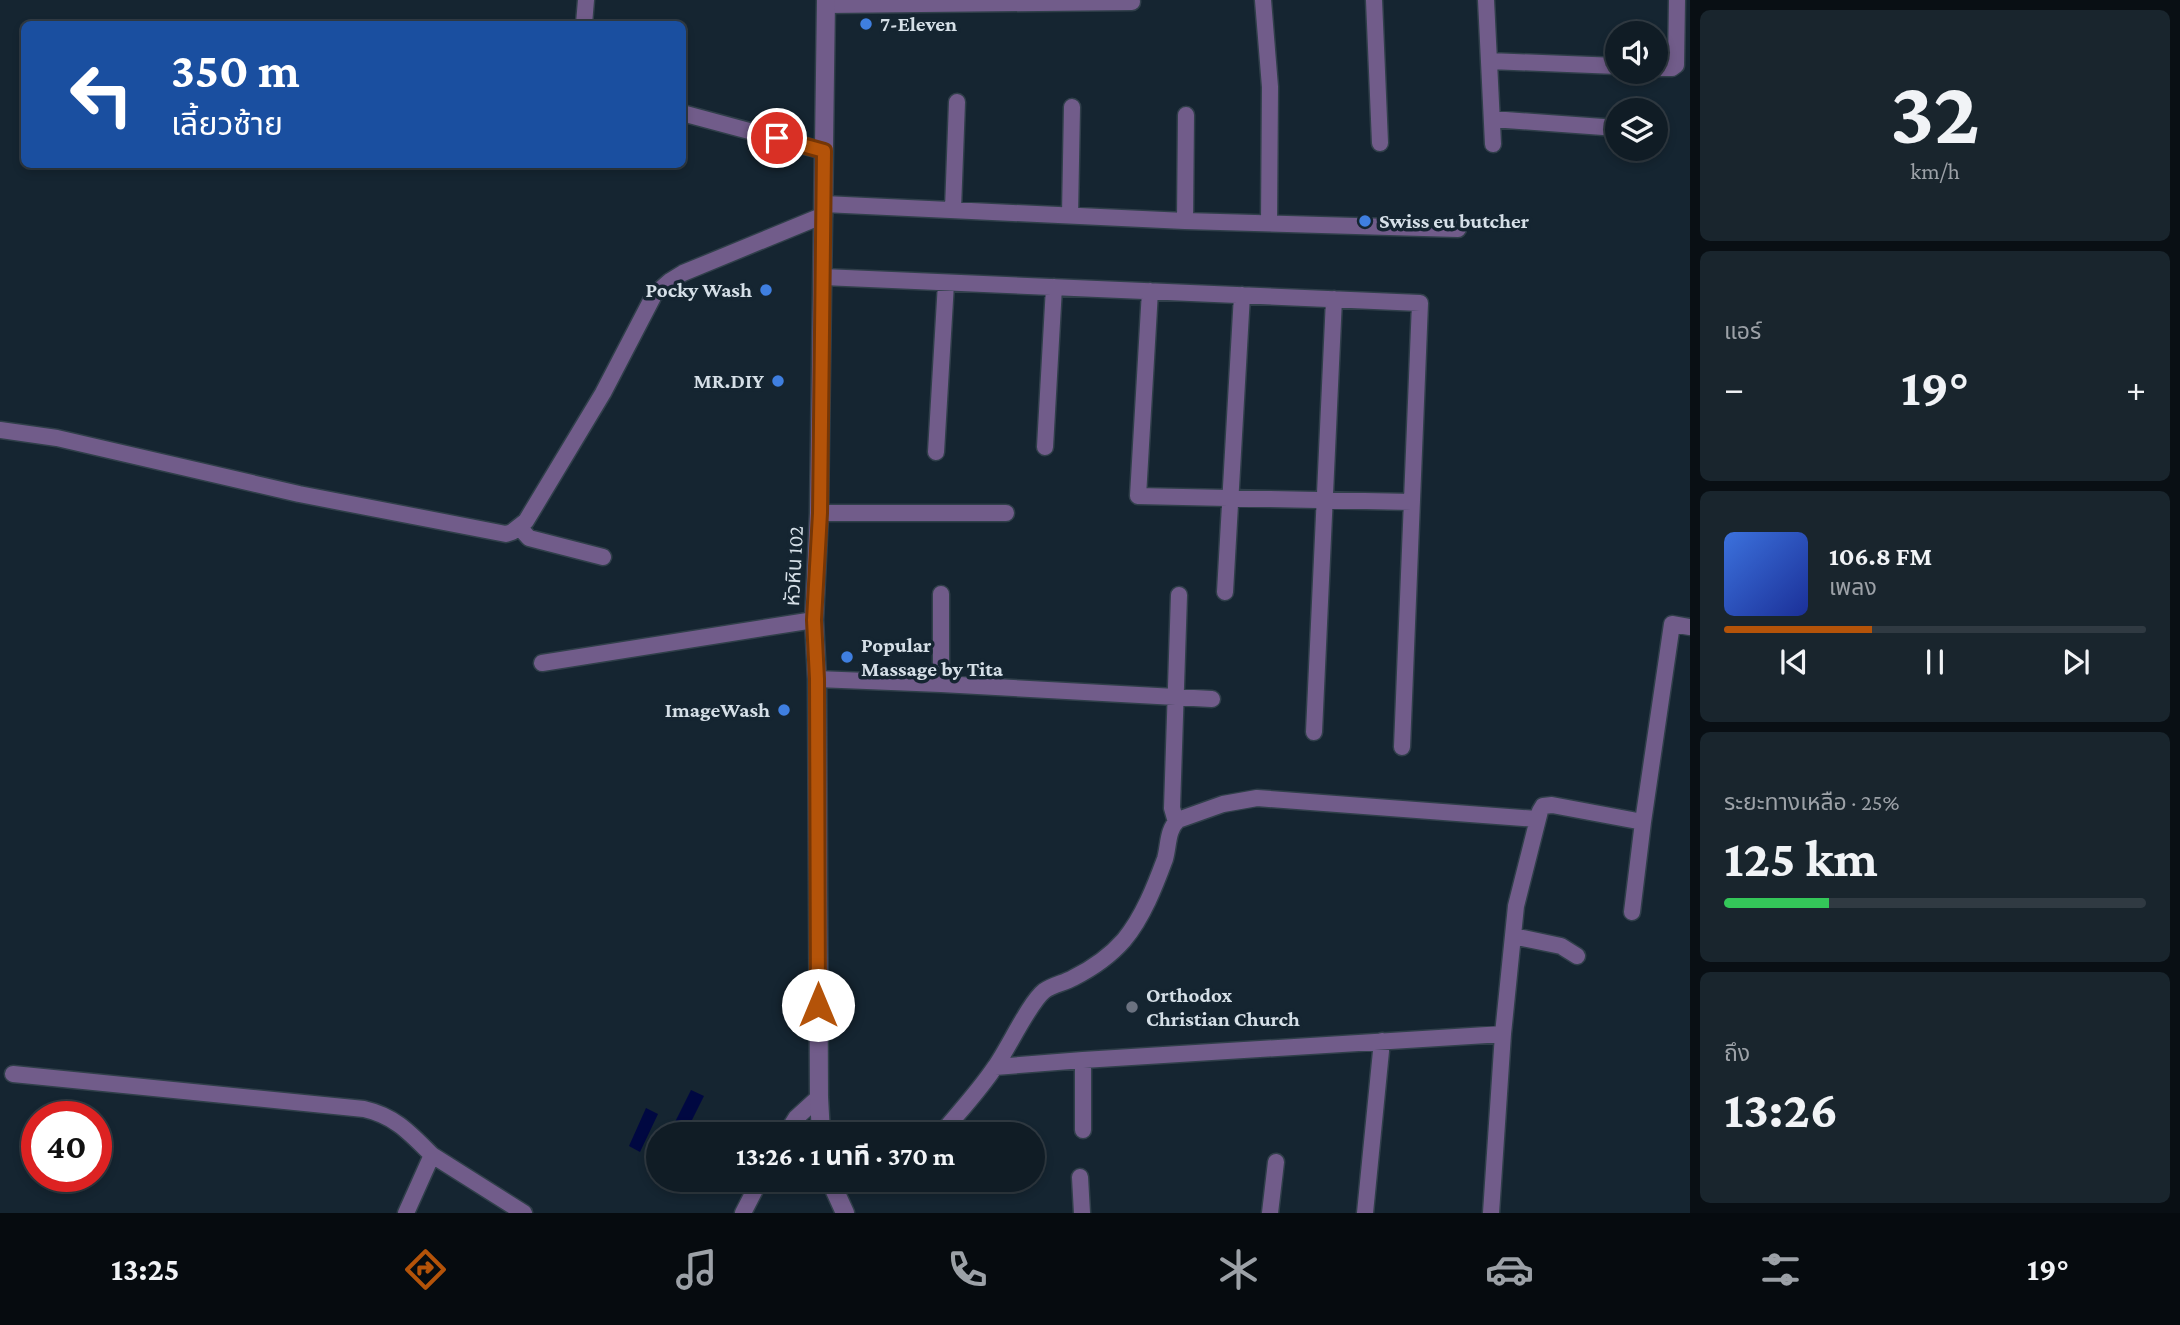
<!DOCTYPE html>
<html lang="th">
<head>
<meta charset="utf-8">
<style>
  :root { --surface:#101c25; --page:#19252d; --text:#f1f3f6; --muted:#9ca1a7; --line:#303a42; --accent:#b45309 }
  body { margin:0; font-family:"Crimson Pro","Noto Sans Thai",serif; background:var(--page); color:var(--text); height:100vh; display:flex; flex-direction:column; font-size:26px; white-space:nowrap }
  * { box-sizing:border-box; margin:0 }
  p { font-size:23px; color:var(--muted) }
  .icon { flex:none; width:38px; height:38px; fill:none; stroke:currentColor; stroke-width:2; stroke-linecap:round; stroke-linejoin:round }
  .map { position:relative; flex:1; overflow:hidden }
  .drawer { display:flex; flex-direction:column; gap:10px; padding:10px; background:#090f14; width:490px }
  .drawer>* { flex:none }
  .hud { position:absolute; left:21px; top:21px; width:665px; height:147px; border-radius:10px; box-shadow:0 4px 10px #0003,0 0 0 2px var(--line); background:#1a4fa0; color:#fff; overflow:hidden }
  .tools { position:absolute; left:1605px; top:21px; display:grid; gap:14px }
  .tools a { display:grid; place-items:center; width:63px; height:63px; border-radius:50%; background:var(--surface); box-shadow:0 4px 10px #0003,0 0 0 2px var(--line); font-size:35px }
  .speed { position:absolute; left:21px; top:1101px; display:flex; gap:14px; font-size:35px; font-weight:700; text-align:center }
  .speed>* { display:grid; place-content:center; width:91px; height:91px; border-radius:50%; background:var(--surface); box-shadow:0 4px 10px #0003,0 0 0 2px var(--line); line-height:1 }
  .speed .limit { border:10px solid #d22; background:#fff; color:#111 }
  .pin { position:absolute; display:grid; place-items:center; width:60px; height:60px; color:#fff; margin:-30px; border:4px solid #fff; border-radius:50%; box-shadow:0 2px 7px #0007 }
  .me { position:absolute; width:77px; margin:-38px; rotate:0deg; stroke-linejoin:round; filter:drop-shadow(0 0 5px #0008) }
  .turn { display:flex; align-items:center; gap:24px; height:147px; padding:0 35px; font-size:32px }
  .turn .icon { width:91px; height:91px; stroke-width:2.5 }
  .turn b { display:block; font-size:49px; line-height:60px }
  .big { font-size:52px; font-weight:700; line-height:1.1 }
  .drawer .widget { flex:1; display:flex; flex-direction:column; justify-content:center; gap:10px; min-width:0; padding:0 24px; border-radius:10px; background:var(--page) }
  .drawer .dial { align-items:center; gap:0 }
  .dial b { font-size:91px; line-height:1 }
  .song { display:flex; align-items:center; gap:21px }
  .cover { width:84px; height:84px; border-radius:10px; background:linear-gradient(135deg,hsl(220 70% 55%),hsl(230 70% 35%)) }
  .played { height:7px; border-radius:4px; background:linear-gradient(90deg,var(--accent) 35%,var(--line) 35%) }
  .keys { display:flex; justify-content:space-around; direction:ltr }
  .heat { display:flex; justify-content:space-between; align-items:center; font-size:38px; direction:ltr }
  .charge { height:10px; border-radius:5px; background:linear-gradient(90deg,#34c759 25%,var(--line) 0) }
  .trip { position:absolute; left:646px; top:1122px; width:399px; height:70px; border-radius:35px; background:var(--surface); box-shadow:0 4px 10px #0003,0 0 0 2px var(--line); font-weight:700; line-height:70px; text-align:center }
  .dock { display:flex; height:112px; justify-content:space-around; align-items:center; background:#060b0f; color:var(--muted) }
  .dock .icon { width:49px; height:49px }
  .dock .on { color:var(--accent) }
  .dock b { font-size:32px; color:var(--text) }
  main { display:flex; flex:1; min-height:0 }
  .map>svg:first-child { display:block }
  .water { fill:#000841 }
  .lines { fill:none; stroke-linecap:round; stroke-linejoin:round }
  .minor-casing { stroke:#303f4a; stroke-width:19 }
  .tertiary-casing { stroke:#303f4a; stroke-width:21 }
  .minor { stroke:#715c8a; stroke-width:16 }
  .tertiary { stroke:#715c8a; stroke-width:18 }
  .route-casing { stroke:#753606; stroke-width:18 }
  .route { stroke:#b45309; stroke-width:12 }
  .shop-dot { fill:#3f7fe0; stroke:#152531; stroke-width:2.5 }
  .worship-dot { fill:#6b7280; stroke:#152531; stroke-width:2.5 }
  .labels { text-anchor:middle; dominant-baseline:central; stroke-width:7; stroke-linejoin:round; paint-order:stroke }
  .poi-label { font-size:21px; font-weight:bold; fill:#d5dfe7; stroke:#152531; text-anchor:start }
  .street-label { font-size:21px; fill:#d5dfe7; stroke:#152531 }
</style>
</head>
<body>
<main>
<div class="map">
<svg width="1690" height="1213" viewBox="0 0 1690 1213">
  <rect width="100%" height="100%" fill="#152531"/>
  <!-- water -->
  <path class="water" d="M691,1090L704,1096L685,1134H669Z
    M646,1108L658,1114L640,1152L629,1146Z"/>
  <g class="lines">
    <defs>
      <path id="minor" d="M1263,0L1270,87L1269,223
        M1374,0L1380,143
        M1486,0L1493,144
        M826,5L1132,2
        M584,24L586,0
        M1489,61L1617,66
        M1656,68H1672L1676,65L1677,0
        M682,113L824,151
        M1492,119L1617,128
        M824,204L1185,221L1458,229
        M953,209L957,102
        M1070,215L1072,107
        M1185,221L1186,115
        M823,277L1420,303L1402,747
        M1150,291L1138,496L1412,502
        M0,430L57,438L299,494L506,534L512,532L526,521L603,393L654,295L670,281L683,273L824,215
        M1045,447L1054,287
        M936,452L946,283
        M819,513H1006
        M520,528L529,538L603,557
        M1225,592L1242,295
        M941,594V684
        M542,663L814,620
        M817,679L941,684L1212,699
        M1314,732L1334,299
        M1176,822L1172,808L1179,595
        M1632,912L1643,822
        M1513,936L1561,946L1577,956
        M1083,1060V1130
        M995,1067L1083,1060L1503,1034
        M13,1074L364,1109C395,1116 410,1133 432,1155
        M786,1134L796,1118L819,1097
        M941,1134C959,1112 979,1091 995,1067C1008,1049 1029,1003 1044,991C1052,985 1064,983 1073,978C1093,968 1110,956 1124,940C1143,917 1155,886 1165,859C1169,845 1167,830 1178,820L1223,804L1257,798L1537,819
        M1080,1177L1082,1213
        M831,1185L860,1180
        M406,1213L432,1155L524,1213
        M743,1213L760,1180
        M1270,1213L1276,1162
        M1365,1213L1382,1041
        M1491,1213L1503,1034L1516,906L1540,811L1543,806L1552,805L1643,822L1672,624L1690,627"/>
      <path id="tertiary" d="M821,1134L819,1097L817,679L814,620L819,513L826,0
        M830,1180L845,1213"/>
    </defs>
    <!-- minor casing -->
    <use href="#minor" class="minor-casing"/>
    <!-- tertiary casing -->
    <use href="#tertiary" class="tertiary-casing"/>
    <!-- minor -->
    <use href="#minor" class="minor"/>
    <!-- tertiary -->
    <use href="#tertiary" class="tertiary"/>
  </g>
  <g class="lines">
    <defs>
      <path id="route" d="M777,138L824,151L820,513L814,620L817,679L818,1005"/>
    </defs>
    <!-- route casing -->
    <use href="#route" class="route-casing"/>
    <!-- route -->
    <use href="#route" class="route"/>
  </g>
  <!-- markers -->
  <g class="shop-dot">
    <circle cx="866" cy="24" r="7"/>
    <circle cx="1365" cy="221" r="7"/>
    <circle cx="766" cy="290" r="7"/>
    <circle cx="778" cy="381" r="7"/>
    <circle cx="847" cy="657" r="7"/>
    <circle cx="784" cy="710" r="7"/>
  </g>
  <circle class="worship-dot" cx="1132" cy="1007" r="7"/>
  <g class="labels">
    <!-- poi labels -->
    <g class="poi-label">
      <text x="880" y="24">7-Eleven</text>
      <text x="1379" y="221">Swiss eu butcher</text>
      <text x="752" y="290" text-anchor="end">Pocky Wash</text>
      <text x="764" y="381" text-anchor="end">MR.DIY</text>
      <text x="861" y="645">Popular<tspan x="861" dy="24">Massage by Tita</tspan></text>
      <text x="770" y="710" text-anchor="end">ImageWash</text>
      <text x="1146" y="995">Orthodox<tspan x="1146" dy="24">Christian Church</tspan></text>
    </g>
    <!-- street labels -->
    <g class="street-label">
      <text transform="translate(794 566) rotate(-87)">หัวหิน 102</text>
    </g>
  </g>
</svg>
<div class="tools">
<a><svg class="icon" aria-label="sound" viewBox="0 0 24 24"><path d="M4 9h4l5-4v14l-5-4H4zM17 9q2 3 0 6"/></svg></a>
<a><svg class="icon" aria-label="layers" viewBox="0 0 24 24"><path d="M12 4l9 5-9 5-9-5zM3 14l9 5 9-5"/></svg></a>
</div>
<div class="speed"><div class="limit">40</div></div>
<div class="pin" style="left:777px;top:138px;background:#d93025"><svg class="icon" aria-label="arrive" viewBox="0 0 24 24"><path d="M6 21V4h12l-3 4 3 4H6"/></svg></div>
<svg class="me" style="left:818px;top:1005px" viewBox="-20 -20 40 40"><circle r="19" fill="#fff"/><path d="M0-13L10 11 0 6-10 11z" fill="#b45309"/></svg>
<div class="trip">13:26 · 1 นาที · 370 m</div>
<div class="hud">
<div class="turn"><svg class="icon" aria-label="left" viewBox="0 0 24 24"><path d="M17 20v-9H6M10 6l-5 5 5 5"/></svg><div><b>350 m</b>เลี้ยวซ้าย</div></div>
</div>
</div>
<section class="drawer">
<div class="widget dial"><b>32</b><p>km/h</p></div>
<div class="widget"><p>แอร์</p>
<div class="heat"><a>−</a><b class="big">19°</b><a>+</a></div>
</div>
<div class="widget">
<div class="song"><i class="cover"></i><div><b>106.8 FM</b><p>เพลง</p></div></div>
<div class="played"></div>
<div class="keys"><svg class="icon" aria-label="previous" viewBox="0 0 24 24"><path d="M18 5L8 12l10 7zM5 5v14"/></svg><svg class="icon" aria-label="pause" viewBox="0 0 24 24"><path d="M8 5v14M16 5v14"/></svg><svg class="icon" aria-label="next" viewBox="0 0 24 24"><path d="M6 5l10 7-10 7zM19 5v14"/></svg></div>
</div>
<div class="widget"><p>ระยะทางเหลือ · 25%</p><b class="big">125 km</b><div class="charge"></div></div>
<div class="widget"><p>ถึง</p><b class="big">13:26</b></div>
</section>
</main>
<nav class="dock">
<b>13:25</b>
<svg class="icon on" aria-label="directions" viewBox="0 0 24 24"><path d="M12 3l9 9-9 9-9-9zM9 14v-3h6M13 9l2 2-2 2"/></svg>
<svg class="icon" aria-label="music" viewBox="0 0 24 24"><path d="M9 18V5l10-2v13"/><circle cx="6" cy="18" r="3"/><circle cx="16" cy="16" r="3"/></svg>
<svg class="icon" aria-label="phone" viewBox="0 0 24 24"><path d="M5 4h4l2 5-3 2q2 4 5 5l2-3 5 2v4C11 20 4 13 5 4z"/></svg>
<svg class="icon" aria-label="climate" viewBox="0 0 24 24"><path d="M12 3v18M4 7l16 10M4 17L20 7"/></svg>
<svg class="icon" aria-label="car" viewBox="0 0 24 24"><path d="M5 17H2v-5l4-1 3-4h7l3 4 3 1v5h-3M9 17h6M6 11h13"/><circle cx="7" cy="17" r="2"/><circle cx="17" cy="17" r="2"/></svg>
<svg class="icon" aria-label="filters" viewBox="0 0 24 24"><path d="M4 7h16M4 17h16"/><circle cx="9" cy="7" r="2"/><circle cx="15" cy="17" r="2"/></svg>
<b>19°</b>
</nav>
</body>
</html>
